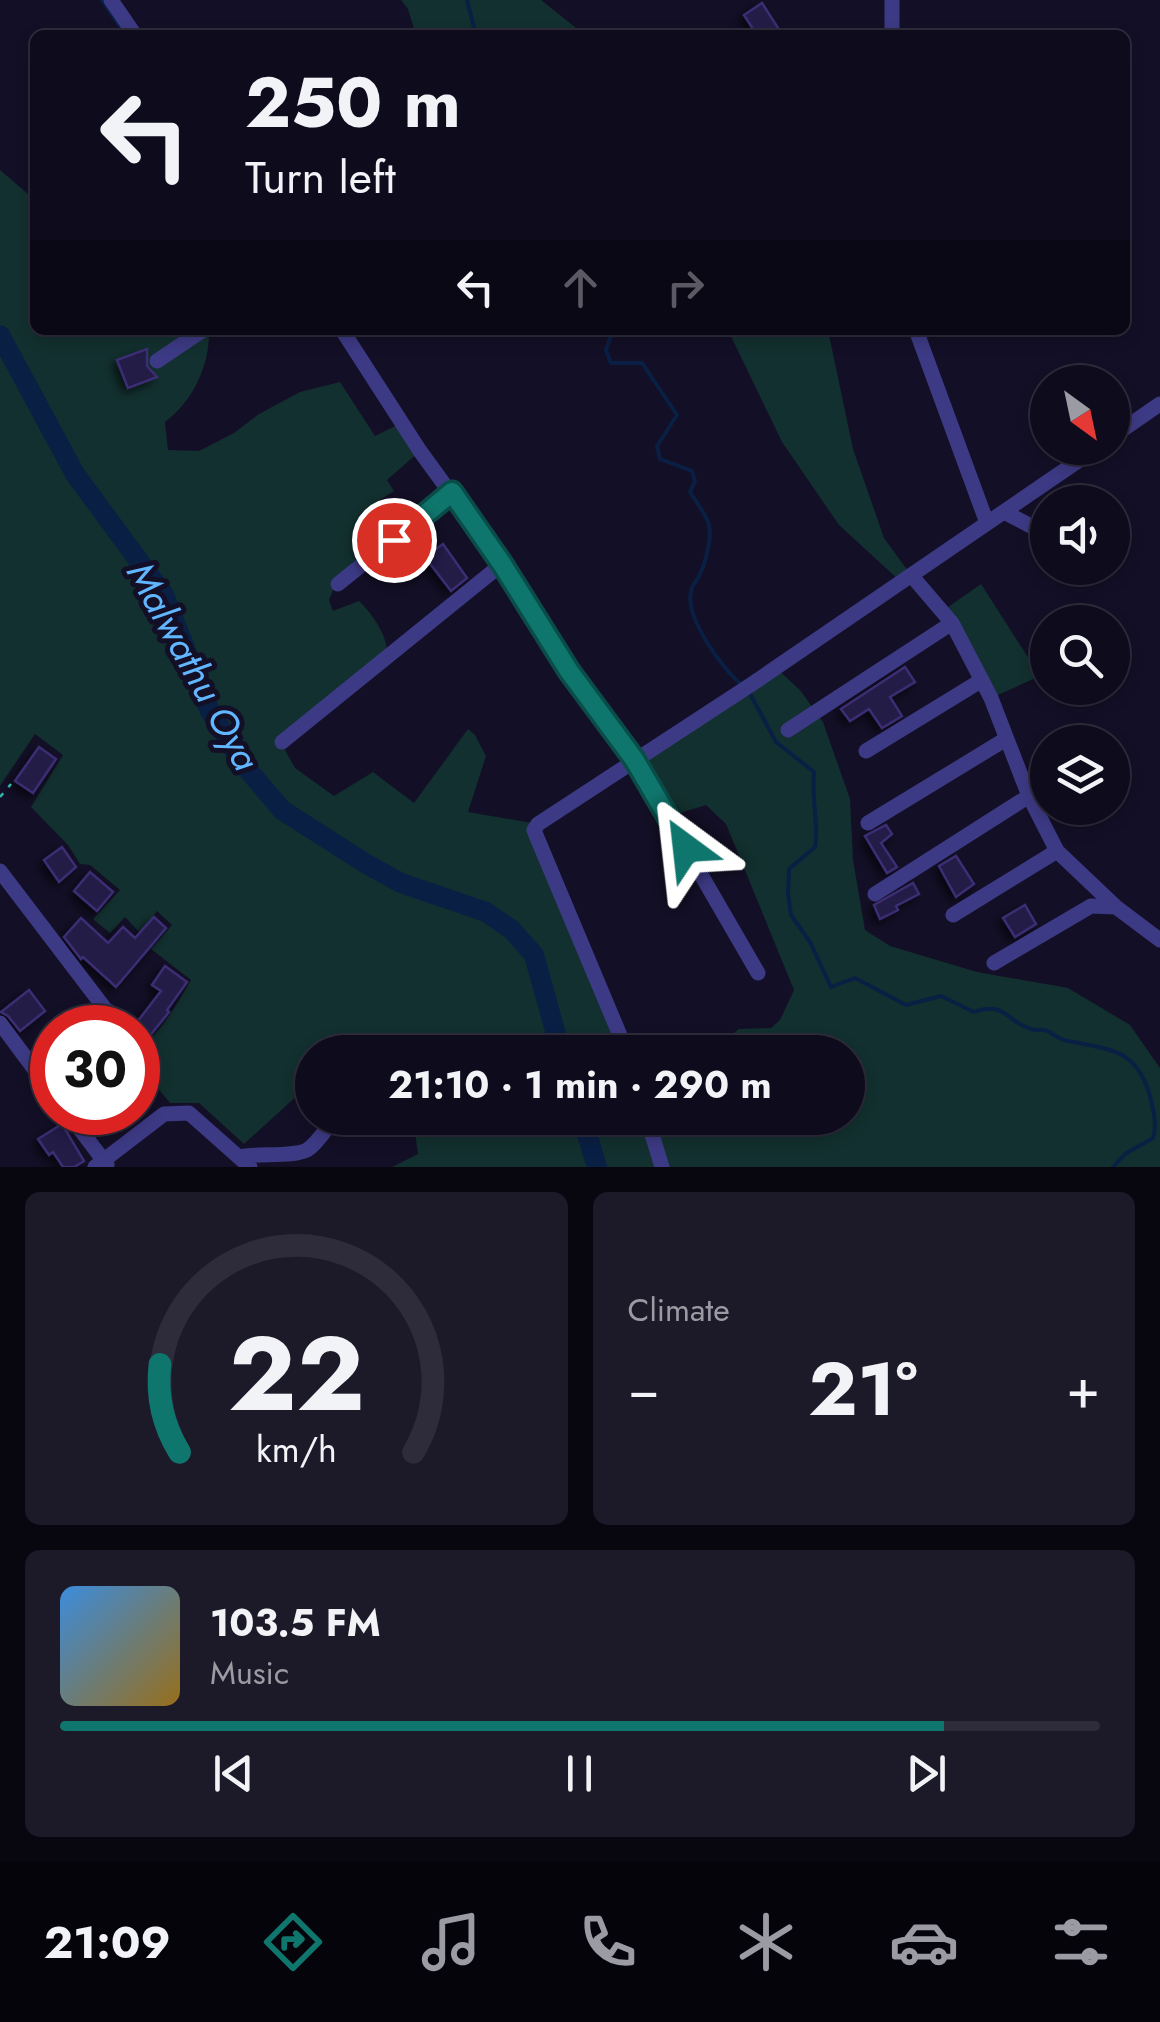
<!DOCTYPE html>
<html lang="en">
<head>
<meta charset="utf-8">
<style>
  :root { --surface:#0e0b1c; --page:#1c1929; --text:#f1f3f6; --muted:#9b9ba3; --line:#2e2b3b; --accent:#0f766e }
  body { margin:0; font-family:Jost,sans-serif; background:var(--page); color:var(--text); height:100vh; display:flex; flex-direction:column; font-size:38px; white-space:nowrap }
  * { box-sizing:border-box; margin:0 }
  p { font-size:32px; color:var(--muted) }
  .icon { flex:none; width:55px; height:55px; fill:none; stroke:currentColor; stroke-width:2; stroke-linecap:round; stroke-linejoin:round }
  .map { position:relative; height:1167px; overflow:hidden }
  .drawer { display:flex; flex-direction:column; gap:25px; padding:25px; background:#08060f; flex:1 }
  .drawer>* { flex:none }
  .top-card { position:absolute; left:30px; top:30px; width:1100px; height:305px; border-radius:15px; box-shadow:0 5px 15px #0003,0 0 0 2px var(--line); background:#0e0b1c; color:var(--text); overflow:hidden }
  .needle { width:65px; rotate:147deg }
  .fabs { position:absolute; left:1030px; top:365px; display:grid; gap:20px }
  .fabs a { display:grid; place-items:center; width:100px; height:100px; border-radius:50%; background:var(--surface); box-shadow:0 5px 15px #0003,0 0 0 2px var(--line); font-size:50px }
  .speed { position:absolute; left:30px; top:1005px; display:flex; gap:20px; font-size:50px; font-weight:700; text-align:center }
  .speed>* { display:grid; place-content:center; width:130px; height:130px; border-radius:50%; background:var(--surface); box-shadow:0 5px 15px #0003,0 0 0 2px var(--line); line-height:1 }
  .speed .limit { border:15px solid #d22; background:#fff; color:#111 }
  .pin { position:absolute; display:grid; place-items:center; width:85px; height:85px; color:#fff; margin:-42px; border:5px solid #fff; border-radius:50%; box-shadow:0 2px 10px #0007 }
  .me { position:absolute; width:110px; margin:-55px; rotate:330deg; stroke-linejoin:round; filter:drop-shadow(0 0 8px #0008) }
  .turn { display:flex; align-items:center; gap:35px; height:210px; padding:0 50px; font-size:45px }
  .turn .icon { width:130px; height:130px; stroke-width:2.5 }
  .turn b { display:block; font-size:70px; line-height:85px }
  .lanes { display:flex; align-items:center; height:95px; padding:0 50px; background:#0003; justify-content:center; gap:50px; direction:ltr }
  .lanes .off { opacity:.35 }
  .big { font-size:75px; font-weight:700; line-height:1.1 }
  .drawer .widget { flex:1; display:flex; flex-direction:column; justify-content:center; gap:15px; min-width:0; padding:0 35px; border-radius:15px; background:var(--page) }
  .drawer .dial { align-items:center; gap:0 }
  .dial svg { height:260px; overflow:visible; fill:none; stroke:var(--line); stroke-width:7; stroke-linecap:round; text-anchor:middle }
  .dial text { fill:var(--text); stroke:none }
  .song { display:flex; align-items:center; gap:30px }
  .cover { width:120px; height:120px; border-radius:15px; background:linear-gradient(135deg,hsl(210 70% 55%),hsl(40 70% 35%)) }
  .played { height:10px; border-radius:5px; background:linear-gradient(90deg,var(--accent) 85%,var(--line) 85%) }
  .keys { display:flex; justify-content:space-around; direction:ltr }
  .heat { display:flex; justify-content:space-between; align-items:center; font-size:55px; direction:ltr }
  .drawer .tiles { flex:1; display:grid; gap:25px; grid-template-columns:1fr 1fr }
  .widget:last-child { grid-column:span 2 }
  .trip { position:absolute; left:295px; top:1035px; width:570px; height:100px; border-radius:50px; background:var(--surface); box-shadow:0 5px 15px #0003,0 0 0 2px var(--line); font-weight:700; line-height:100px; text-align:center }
  .tab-bar { display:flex; height:160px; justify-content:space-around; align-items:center; background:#06040b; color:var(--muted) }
  .tab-bar .icon { width:70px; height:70px }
  .tab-bar .current { color:var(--accent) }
  .tab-bar b { font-size:45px; color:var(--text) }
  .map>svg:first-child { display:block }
  .green { fill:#12302f }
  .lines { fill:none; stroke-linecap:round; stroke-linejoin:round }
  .stream { stroke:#0a1f44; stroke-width:4 }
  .river { stroke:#0a1f44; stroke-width:20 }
  .building { fill:#241b47; stroke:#3b2d73; stroke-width:2.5; filter:url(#shadow) }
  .path { stroke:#2fb8b0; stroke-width:2.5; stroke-dasharray:5 8; stroke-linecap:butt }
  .minor { stroke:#3d3a85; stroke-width:15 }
  .route-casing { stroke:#0a4d48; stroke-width:25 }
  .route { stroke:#0f766e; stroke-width:18 }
  .labels { text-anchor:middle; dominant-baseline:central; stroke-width:10; stroke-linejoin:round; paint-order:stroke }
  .water-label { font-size:38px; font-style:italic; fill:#62b6ff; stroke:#130f26 }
</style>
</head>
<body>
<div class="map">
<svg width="1160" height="1167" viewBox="0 0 1160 1167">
  <defs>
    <filter id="shadow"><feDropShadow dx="-4.5" dy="4.5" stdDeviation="5" flood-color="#0009"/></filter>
  </defs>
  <rect width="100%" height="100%" fill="#130f26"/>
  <!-- green -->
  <path class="green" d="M401,0H541L585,35H404L414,29L408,9Z
    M0,170L35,200V330H209C210,365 193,401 165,422L168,450L199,451L234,433L259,414L300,392L340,382L375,436L401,423L420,451L387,480L394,491L377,502L399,533L336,583L329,600L333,611L359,601C371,612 388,636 387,653L300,731L285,750L295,768L334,796L373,772L414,803L468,729L475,735L486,756L468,812L538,824L626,1052H312V1082L244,1144L199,1103H170L138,1064V1048C162,1032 176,1005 191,980L151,949L172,925L157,911L140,933L125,917L110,933L93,919L120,890L90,865L80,864L68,845L31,807L63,755L35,734L0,786Z
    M728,330H828L853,449L884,538L911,575L901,582L839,525L782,442Z
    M981,584L1040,676L991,698L944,610Z
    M775,667L800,690L823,722L850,799L853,860L865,930L890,946L977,972L1068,988L1130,1025L1160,1068V1167H392L418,1154L413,1118H848V1052H709L739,1029L771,1028L780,1020L794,990L726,824L706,805L667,817L634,759Z"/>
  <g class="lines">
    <!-- stream -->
    <path class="stream" d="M102,0L126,35
      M467,0L476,35
      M613,330L606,350L611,363H642L677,415L657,446L660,459L692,471L695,481L690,492C695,501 707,515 709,525C712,540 705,565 698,578C694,586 692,583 691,592C685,618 723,670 742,685
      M749,692L776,742L814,772C811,800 819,822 815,847L789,869L788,894L791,915L810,942L831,987L855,978L906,1005L941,996L974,1012C1006,1001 1005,1021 1031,1029C1040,1032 1037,1028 1047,1031C1055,1034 1059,1040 1068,1041C1111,1050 1138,1048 1151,1100C1154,1114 1157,1124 1153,1138L1125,1154L1113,1167"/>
    <!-- river -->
    <path class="river" d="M0,335L75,474L164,595L210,711L243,764L282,810L365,863L401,883L486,912L512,930L534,955L561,1052
      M582,1118L597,1167"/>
  </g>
  <!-- building -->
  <path class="building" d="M762,3L780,31L773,35H757L744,15Z
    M147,349V366L157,377L128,388L117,360Z
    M443,544L467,578L451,591L425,557Z
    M905,667L915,682L890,697L902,716L882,728L869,709L850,721L841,709Z
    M39,747L56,759L33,793L15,781Z
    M886,825L892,834L881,843L897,867L887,873L865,836Z
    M62,847L76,867L59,882L44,860Z
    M956,856L974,884L956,897L939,866Z
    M90,872L113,892L97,911L74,891Z
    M913,883L919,894L896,906L898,910L880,919L874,905Z
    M1025,905L1036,924L1015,937L1003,918Z
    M154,917L166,928L116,987L83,957L81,959L64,937L81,918L108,943L123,927L135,938Z
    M165,966L187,982L167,1010L169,1012L148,1038L134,1026L161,991L152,985Z
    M29,990L45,1011L20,1031L8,1016L1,1012Z
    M62,1124L84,1161L74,1167H63L53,1152L49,1155L38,1139Z"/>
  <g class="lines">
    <!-- path -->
    <path class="path" d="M0,797L11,784"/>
    <!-- minor -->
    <path class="minor" d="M111,0L135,35
      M892,35V0
      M342,330L420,451L502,564L569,671L634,759L758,973
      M916,330L987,523
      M157,361L203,330
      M1112,437L1160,404
      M1004,512L1048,535
      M911,575L952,623L991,698L1029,796L1057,851L1116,907L1160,940
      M338,584L452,492
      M788,730L952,623
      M282,742L502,564
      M866,751L982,680
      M868,823L1006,739
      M0,871L106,1010L125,1019
      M875,894L1029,796
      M953,915L1057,851
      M994,963L1091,906L1116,907
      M0,1023L52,1093
      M627,1052L538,840L534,830L538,824L752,684L1097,448
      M67,1112L107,1165
      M647,1118L662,1167
      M239,1157C257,1153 294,1157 307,1150C318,1143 327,1127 335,1118
      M95,1167L164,1114L189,1113L250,1167"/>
  </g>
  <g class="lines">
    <defs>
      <path id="route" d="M394,540L452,492L502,564L569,671L634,759L686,848"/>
    </defs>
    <!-- route casing -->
    <use href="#route" class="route-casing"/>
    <!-- route -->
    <use href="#route" class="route"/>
  </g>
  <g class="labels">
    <!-- water labels -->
    <g class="water-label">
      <text transform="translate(194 666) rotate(61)">Malwathu Oya</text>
    </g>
  </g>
</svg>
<div class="fabs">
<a><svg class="needle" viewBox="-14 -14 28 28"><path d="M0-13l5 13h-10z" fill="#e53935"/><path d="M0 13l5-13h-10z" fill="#9b9ba3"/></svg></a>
<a><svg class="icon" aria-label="sound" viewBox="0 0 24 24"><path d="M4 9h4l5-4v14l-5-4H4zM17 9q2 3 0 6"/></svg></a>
<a><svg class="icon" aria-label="search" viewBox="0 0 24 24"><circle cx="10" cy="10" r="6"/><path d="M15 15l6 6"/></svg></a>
<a><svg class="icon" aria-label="layers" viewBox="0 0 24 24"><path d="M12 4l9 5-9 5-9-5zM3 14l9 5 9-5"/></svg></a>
</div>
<div class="speed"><div class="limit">30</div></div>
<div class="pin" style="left:394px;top:540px;background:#d93025"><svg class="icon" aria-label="arrive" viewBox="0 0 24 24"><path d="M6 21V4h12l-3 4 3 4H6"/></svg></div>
<svg class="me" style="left:686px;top:848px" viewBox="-20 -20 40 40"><path d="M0-17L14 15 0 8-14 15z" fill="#0f766e" stroke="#fff" stroke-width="4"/></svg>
<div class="trip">21:10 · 1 min · 290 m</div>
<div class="top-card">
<div class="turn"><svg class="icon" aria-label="left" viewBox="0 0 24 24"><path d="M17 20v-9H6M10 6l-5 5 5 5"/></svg><div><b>250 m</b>Turn left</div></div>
<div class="lanes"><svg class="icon" aria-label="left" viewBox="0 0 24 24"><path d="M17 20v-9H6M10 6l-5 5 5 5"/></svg><svg class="icon off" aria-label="ahead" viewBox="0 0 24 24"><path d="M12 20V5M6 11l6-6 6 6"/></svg><svg class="icon off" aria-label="right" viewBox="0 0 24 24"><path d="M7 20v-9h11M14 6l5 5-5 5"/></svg></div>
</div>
</div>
<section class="drawer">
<div class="tiles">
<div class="widget dial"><svg viewBox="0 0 100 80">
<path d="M14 69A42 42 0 1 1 86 69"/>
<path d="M14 69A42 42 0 0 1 8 42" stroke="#0f766e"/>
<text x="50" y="56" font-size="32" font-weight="700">22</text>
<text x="50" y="72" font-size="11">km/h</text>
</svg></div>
<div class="widget"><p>Climate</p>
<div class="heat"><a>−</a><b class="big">21°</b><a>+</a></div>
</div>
<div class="widget">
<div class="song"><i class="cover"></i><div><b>103.5 FM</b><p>Music</p></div></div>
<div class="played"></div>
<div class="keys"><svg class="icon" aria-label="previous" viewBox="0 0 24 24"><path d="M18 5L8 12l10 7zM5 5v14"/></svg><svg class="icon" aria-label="pause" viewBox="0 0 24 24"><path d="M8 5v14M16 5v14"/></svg><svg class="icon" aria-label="next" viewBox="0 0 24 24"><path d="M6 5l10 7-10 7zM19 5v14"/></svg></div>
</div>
</div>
</section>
<nav class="tab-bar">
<b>21:09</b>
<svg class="icon current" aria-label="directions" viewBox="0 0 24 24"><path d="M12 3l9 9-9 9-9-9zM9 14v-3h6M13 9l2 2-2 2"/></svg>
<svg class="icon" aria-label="music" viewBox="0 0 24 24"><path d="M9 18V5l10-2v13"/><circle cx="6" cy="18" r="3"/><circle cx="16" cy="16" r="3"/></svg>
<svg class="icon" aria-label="phone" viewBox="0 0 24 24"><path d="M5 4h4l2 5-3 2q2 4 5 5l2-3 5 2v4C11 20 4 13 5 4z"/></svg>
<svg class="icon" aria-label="climate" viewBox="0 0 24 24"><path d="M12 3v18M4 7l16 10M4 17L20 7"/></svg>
<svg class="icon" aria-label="car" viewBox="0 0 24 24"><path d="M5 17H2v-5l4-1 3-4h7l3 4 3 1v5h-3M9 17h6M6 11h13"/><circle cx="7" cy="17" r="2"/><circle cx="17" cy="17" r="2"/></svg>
<svg class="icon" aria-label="filters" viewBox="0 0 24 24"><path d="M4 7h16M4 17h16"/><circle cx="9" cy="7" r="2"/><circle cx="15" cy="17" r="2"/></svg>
</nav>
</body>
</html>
